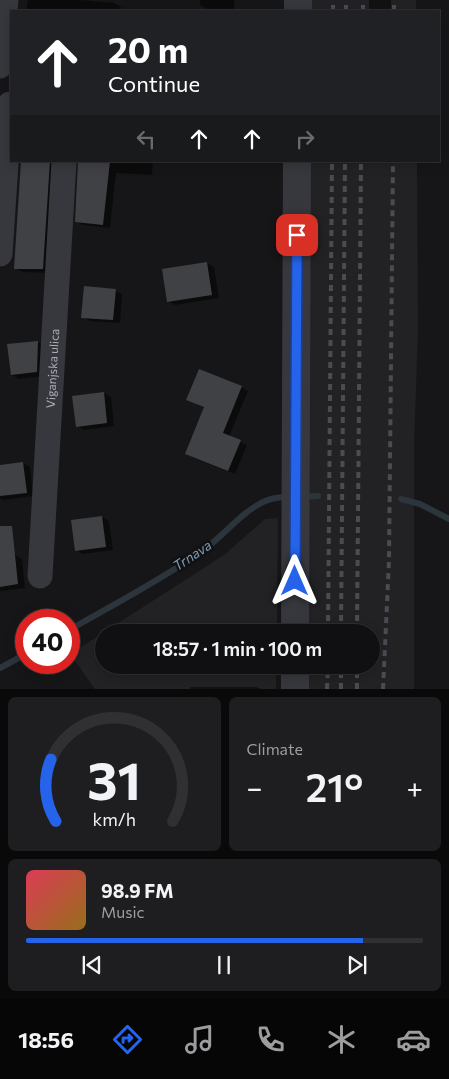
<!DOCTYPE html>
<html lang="en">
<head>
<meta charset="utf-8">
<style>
  :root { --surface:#101012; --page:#1e1e20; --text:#f1f3f6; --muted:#9c9d9f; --line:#303032; --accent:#2563eb }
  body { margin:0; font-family:Commissioner,sans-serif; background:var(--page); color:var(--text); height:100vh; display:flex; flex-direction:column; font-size:19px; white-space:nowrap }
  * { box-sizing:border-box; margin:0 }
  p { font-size:16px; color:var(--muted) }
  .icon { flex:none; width:28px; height:28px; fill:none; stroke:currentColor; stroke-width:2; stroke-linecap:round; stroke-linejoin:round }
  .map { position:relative; height:689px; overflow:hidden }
  .drawer { display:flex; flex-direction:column; gap:8px; padding:8px; background:#09090a; flex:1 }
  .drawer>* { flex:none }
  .top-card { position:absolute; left:10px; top:10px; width:430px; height:152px; border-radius:0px; box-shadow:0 2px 12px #0003,0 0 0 1px var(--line); background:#202124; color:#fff; overflow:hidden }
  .speed { position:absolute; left:15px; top:609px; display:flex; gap:10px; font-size:25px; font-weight:700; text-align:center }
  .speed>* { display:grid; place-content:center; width:65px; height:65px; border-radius:50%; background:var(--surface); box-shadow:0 2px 12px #0003,0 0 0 1px var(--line); line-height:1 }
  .speed .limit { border:8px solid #d22; background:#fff; color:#111 }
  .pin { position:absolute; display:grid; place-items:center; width:42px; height:42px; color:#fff; margin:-21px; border-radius:10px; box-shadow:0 2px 8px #0006 }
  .me { position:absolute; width:55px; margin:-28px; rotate:0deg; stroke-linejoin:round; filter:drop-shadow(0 0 4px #0008) }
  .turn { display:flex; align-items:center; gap:18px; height:105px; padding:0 15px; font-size:22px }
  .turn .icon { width:65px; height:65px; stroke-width:2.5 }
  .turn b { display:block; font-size:35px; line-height:42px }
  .lanes { display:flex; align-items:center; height:48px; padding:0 15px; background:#0003; justify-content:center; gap:25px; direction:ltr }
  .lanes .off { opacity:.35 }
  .big { font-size:38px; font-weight:600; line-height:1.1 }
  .drawer .card { flex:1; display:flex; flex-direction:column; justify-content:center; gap:8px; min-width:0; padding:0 18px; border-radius:8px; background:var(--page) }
  .drawer .dial { align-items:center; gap:0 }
  .dial svg { height:130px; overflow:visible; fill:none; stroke:var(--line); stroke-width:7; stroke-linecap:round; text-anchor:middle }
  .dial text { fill:var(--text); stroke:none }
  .song { display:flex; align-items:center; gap:15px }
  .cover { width:60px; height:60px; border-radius:8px; background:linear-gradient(135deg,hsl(350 70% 55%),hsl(40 70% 35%)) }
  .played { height:5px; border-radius:2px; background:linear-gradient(90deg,var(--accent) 85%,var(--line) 85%) }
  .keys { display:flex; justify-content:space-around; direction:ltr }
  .heat { display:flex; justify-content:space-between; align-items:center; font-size:28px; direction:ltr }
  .drawer .tiles { flex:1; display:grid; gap:8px; grid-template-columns:1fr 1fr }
  .card:last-child { grid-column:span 2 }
  .trip { position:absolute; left:95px; top:624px; width:285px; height:50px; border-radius:25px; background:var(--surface); box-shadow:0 2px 12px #0003,0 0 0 1px var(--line); font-weight:600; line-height:50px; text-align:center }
  .menu { display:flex; height:80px; justify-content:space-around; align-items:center; background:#060607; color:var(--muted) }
  .menu .icon { width:35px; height:35px }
  .menu .selected { color:var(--accent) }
  .menu b { font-size:22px; color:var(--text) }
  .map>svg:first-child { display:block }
  .built { fill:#222225 }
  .shadow { fill:#0007 }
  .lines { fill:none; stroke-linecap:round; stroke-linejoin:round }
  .stream { stroke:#2c353c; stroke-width:6 }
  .building { fill:#404145 }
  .minor { stroke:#37383d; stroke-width:25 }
  .tertiary { stroke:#37383d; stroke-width:28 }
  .rail { stroke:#4a4c52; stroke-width:4; stroke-dasharray:6 5; stroke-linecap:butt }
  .route-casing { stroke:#184099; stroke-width:12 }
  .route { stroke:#2563eb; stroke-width:9 }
  .labels { text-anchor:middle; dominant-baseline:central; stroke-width:5; stroke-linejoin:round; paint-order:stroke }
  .street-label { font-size:12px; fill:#a8adb8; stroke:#111113 }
  .water-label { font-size:14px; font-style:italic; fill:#7f9bb3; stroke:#111113 }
</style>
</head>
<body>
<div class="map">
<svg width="449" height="689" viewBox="0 0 449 689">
  <rect width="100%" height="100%" fill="#161618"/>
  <!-- built -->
  <path class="built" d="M312,0H416V11H312Z
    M310,161H417L418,330L414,444V689H305V665H371V632H306Z
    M278,518L277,632H104V665H276V689H95L70,654L224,555L265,519Z"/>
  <!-- shadow -->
  <path class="shadow" d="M28,0H81L114,3L121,7V11H26Z
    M200,0H234V10L207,9L200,5Z
    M369,0H391V11H369Z
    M22,161H57L50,273L23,272L16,268Z
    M80,161H153L152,175L116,173L110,228L83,225L76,221Z
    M207,263L214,267L219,298L175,305L168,301Z
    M115,290L122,294L120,323L90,321L83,317Z
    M38,342L45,346L44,376L19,379L12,375L8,345Z
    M241,387L248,391L229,437L247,445L235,474L194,458L187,454L205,408L195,403Z
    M104,393L111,397L114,426L84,430L77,426Z
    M23,463L30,467L33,496L3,500L0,498V466Z
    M102,517L109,521L113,550L83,554L76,550L72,521Z
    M15,555L22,559L25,588L0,591V557Z
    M190,687H257L261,689H190Z"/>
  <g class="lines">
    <!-- stream -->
    <path class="stream" d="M302,497L318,496
      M401,499L420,504L449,519
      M69,630C113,605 159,581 201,552C223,537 239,514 263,502C271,498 281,497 289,497
      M0,668L26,654"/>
  </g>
  <!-- building -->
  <path class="building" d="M21,161H50L43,269H14Z
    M78,161H110L103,225L75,222Z
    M207,262L212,295L167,302L162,269Z
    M84,286L116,289L113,320L81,318Z
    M38,341L37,372L11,375L7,344Z
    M199,369L242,386L223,433L241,440L228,471L185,454L204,407L186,400Z
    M104,392L107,423L76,427L72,396Z
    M23,462L27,493L0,496V465Z
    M102,516L106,547L75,551L71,520Z
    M0,526H12L18,584L0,587Z"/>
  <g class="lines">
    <!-- minor -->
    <g class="minor">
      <path d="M0,66L6,0"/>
      <path d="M0,254L10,104"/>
      <path id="s1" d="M40,576L64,161"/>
    </g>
    <!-- tertiary -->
    <path class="tertiary" d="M298,11V0
      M295,632L297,161
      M295,689V665"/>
    <!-- rail -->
    <path class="rail" d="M333,11V0
      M346,11V0
      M363,11V0
      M394,11V0
      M328,632L332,161
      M341,632L345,161
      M357,632L361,161
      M327,689L328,665
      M341,689V665
      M357,689V665
      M383,689L389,561L393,161"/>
  </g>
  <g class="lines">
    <defs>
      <path id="route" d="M295,581L297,235"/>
    </defs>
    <!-- route casing -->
    <use href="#route" class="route-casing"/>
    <!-- route -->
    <use href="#route" class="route"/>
  </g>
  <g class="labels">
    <!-- street labels -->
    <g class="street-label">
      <text stroke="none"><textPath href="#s1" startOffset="208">Viganjska ulica</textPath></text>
    </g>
    <!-- water labels -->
    <g class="water-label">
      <text transform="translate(192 555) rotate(-34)">Trnava</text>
    </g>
  </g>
</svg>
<div class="speed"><div class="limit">40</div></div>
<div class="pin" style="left:297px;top:235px;background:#d93025"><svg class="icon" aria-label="arrive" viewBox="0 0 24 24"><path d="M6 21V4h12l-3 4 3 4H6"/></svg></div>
<svg class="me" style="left:295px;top:581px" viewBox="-20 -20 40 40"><path d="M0-17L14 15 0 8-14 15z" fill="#2563eb" stroke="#fff" stroke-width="4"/></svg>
<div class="trip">18:57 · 1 min · 100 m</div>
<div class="top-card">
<div class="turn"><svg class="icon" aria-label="ahead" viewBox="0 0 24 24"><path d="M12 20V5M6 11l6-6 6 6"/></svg><div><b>20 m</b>Continue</div></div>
<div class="lanes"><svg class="icon off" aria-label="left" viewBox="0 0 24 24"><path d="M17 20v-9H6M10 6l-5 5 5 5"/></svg><svg class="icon" aria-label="ahead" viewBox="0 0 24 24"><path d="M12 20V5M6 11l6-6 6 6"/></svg><svg class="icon" aria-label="ahead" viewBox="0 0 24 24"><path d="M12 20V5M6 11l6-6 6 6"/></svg><svg class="icon off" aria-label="right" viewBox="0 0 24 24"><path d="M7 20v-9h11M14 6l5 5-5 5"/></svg></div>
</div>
</div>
<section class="drawer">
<div class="tiles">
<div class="card dial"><svg viewBox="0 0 100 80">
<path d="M14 69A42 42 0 1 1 86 69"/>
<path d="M14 69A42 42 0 0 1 11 31" stroke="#2563eb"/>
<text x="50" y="56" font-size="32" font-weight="700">31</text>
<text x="50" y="72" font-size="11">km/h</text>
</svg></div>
<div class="card"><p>Climate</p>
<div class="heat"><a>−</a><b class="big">21°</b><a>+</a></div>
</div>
<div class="card">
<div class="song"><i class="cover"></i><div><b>98.9 FM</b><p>Music</p></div></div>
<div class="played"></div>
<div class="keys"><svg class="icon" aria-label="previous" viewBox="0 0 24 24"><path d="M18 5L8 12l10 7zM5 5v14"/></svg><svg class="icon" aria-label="pause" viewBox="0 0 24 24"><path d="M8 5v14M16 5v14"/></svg><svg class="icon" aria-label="next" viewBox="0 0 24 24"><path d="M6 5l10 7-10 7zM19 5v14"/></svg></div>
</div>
</div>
</section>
<nav class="menu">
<b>18:56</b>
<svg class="icon selected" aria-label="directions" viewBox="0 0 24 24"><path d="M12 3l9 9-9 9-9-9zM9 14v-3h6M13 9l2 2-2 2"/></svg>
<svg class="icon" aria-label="music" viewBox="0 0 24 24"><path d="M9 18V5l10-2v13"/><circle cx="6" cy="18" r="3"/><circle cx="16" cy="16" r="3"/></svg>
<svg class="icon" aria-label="phone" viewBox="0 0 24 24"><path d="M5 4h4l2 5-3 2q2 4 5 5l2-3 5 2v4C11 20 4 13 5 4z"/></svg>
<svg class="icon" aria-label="climate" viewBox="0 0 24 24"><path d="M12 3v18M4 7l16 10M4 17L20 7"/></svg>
<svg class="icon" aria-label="car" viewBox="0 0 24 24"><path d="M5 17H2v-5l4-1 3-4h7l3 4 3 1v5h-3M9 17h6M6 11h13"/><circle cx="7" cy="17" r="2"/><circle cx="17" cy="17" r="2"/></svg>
</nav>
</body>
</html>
